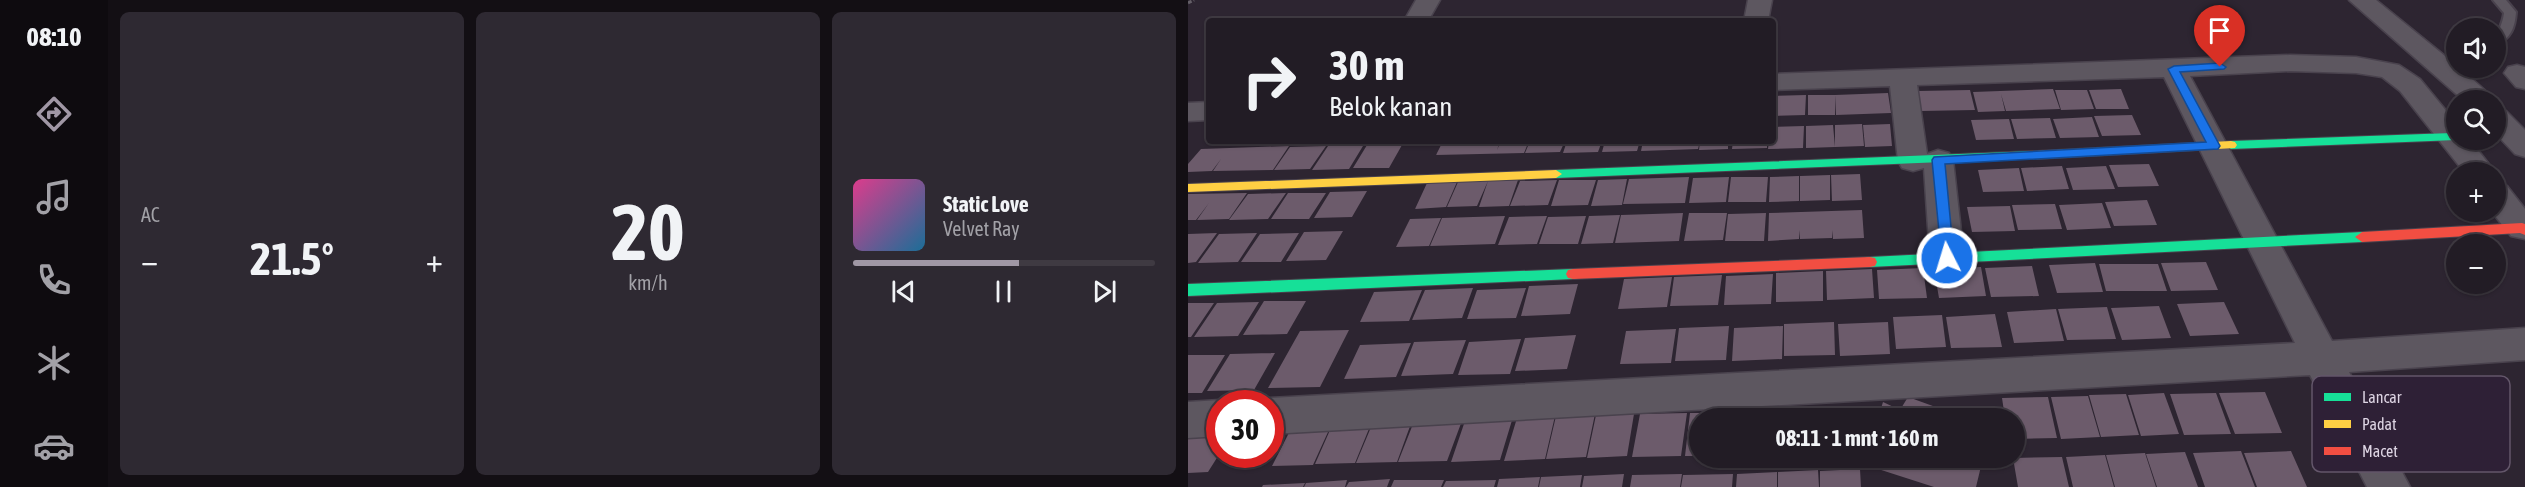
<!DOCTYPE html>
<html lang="id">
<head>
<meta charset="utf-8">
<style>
  :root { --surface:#221c25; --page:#2e2932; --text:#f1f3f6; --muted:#a2a1a7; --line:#3f3a42; --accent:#a097a5 }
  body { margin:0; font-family:"Asap Condensed",sans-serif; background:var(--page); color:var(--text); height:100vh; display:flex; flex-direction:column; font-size:22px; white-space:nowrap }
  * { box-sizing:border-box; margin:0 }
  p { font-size:20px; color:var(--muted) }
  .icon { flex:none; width:33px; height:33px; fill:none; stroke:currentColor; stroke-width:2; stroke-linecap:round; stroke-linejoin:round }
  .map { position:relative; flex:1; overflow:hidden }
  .panel { display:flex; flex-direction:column; gap:12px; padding:12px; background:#130f14; width:1080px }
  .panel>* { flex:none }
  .banner { position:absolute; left:18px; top:18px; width:570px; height:126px; border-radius:6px; box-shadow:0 2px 4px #0004,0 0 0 2px var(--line); background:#221c25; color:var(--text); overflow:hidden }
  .fabs { position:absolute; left:1258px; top:18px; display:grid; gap:12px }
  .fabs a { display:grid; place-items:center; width:60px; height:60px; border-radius:50%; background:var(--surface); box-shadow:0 2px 4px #0004,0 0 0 2px var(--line); font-size:30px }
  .speed { position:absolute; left:18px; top:390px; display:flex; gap:12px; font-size:30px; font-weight:700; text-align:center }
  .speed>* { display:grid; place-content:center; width:78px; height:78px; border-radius:50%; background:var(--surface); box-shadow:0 2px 4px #0004,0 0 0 2px var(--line); line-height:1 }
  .speed .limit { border:9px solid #d22; background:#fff; color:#111 }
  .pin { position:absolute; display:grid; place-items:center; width:51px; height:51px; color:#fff; margin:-62px -26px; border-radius:50% 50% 50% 0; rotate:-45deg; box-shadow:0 0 6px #0007 }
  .pin .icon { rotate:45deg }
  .me { position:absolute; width:66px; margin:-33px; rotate:355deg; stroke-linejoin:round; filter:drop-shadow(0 0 4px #0008) }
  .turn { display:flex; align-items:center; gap:21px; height:126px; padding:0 24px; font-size:27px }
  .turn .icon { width:78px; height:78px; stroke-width:2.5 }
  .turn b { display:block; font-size:42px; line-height:51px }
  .big { font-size:45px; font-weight:700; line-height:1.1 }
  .panel .widget { flex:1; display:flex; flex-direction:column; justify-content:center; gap:9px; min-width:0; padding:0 21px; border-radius:9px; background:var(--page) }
  .panel .dial { align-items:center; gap:0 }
  .dial b { font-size:78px; line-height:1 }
  .song { display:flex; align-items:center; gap:18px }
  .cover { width:72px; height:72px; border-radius:9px; background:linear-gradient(135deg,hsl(330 70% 55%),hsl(200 70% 35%)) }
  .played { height:6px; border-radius:3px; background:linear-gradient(90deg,var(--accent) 55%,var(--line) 55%) }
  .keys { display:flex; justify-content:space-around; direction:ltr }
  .heat { display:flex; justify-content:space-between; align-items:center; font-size:33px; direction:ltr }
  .panel .tiles { flex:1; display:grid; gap:12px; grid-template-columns:repeat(3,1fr) }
  .trip { position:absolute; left:501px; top:408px; width:336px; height:60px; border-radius:30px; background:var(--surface); box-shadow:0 2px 4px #0004,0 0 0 2px var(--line); font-weight:700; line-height:60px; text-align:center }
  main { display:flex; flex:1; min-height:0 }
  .tab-bar { display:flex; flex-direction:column; width:108px; justify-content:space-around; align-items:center; background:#0e0b0f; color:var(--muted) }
  .tab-bar .icon { width:42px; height:42px }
  .tab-bar .on { color:var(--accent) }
  .tab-bar b { font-size:27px; color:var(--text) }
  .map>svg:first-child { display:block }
  .building { fill:#6c5b6b }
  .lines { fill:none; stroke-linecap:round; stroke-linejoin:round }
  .lane-casing { stroke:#49424d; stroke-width:4 }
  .street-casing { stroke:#49424d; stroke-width:3 }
  .fast-casing { stroke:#49424d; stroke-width:2 }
  .slow-casing { stroke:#49424d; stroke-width:2 }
  .jam-casing { stroke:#49424d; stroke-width:2 }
  .path { stroke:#645f67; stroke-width:3; stroke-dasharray:4 2; stroke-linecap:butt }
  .lane { fill:#5d5760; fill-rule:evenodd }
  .street { fill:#5d5760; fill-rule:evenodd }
  .fast { fill:#16e098; fill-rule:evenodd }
  .slow { fill:#ffcf43; fill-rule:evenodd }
  .jam { fill:#f24e42; fill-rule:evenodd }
  .route { fill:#1a73e8; stroke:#114b97; stroke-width:1.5 }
  .key { fill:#2e2036; stroke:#63566a; stroke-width:1.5 }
  .key-label { font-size:16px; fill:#ded5e4 }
</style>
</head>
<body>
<main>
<nav class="tab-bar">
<b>08:10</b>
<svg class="icon on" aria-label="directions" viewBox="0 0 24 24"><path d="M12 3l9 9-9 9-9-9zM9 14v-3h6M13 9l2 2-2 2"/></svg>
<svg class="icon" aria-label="music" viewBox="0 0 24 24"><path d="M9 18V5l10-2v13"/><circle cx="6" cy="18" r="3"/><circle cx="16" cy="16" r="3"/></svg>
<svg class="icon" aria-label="phone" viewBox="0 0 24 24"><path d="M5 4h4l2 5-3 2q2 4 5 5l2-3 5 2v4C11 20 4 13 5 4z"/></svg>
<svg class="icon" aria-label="climate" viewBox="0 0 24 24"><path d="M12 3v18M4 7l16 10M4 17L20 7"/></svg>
<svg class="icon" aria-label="car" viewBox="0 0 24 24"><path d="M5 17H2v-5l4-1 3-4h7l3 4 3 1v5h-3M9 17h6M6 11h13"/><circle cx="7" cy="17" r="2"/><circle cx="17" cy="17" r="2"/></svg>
</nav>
<section class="panel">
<div class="tiles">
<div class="widget"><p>AC</p>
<div class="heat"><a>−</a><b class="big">21.5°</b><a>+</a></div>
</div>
<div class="widget dial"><b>20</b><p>km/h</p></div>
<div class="widget">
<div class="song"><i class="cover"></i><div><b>Static Love</b><p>Velvet Ray</p></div></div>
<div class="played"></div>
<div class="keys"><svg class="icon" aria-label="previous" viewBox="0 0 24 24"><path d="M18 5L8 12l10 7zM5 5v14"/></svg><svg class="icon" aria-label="pause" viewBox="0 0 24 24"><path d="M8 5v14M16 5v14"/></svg><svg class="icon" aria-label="next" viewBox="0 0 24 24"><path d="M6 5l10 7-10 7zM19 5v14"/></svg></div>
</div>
</div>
</section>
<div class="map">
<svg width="1337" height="487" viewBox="0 0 1337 487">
  <rect width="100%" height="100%" fill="#2d2531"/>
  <!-- building -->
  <path class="building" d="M865,89L872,109L818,111L813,94L817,111L790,112L785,92Z
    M933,89L941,109H908L901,90Z
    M782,90L787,110L733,111L730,91Z
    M867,90H899L906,109L873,110Z
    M700,93L703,113L648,115L647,95Z
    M618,95L617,115L585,116V96Z
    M620,95H647V115H620Z
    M944,115L953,135L914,136L906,116Z
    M904,117L911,137L872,138L865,119Z
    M862,118L868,138L829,139L823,119Z
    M821,119L826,139L788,140L783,120Z
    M674,124L676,146L647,147V125Z
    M702,124L704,146L677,147L675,125Z
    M645,125L647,147L618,148V126Z
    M616,126L615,148L580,149L581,141H585V127Z
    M255,141H312L309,150L313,141H341L336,153L248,155Z
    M342,141H377L372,152L337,153Z
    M379,141H414L410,152L375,153Z
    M417,141H452L449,151L414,152Z
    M455,141H512L510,149L453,151Z
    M512,141H540V149L511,150Z
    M545,141H579V148L544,149Z
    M179,145H214L201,168H165Z
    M101,146L85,170L25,171L33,159L24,171L0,172V164L13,149Z
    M138,146L122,169L86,170L102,147Z
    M140,146H175L161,169L124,170Z
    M961,164L971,186L930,187L921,165Z
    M874,166L881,189L839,191L833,168Z
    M918,166L927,189L885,190L878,168Z
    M831,168L836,191L795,192L790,170Z
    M672,174L674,200L644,201L643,175Z
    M642,175V200L612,201V176Z
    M611,176V201L581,202L582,177Z
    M501,177L497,203L435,204L441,179Z
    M541,177L538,202L501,203L505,178Z
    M543,177H580L578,202H540Z
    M439,179L434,205L403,206L410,180Z
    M330,180L321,206L291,207L300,181Z
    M369,180L360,205L322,206L332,181Z
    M371,180H408L400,205L363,206Z
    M300,181L289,206L259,207L270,182Z
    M269,182L258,207L227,209L239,183Z
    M179,191L164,217L126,218L142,192Z
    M59,193L41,219L9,220L21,203L8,220H0V194Z
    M98,193L80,219L41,220L60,194Z
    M100,193H138L121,219H83Z
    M959,200L969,225L926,226L917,202Z
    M914,203L923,228L879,230L871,205Z
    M867,204L874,229L830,230L824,205Z
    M822,206L827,231L784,232L779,207Z
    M674,210L676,238L645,239L644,230V238L612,239L611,230V239L580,241L581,213Z
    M495,213L491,241L427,243L433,215Z
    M501,213H539L535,240L496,241Z
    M578,213L576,241H537L540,214Z
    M432,215L425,243L393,244L401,216Z
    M317,216L307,244L242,246L254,218Z
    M359,216L349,244L310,245L321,217Z
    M398,216L390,244H351L360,217Z
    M253,218L241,246L208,247L222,219Z
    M155,231L138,260L98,261L116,232Z
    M29,233L8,262L0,263V234Z
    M69,233L50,262L10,263L31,234Z
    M111,233L93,262H53L72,234Z
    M1018,262L1030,290L983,291L973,263Z
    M907,263L915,292L869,293L861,265Z
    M911,264H970L979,291H918Z
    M844,266L851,296L803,297L797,268Z
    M793,267L798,296L751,298L746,269Z
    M735,268L739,298L691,299L689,270Z
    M684,269L686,298L639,300L638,271Z
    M635,271V301L588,302V273Z
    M585,274L583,304L536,305L538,276Z
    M534,275L530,305L482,306L486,277Z
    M484,277L479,307L430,309L436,279Z
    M390,284L382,314L333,316L341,286Z
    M285,288L274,318L224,320L237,290Z
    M338,288L328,318L279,319L289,290Z
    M234,290L221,321L172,322L186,292Z
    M76,301H118L99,334L55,335Z
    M71,302L50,336L6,337L29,303Z
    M1036,302L1051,334L1002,336L989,304Z
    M0,303H26L3,337H0Z
    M971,306L983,338L934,340L923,308Z
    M919,307L928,339L879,340L870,309Z
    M868,309L876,341L826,343L819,312Z
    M807,314L814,347L763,348L758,317Z
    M754,315L758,347L708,349L705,317Z
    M646,322L647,355L596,356V324Z
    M700,322L702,354L652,356L650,324Z
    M541,326L538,360L487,361L491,328Z
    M595,326L594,359L544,361L546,328Z
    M488,329L483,363L432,364L438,331Z
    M161,330L132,387L80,388L112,331Z
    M388,335L379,369L327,371L337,338Z
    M333,339L322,374L270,375L281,342Z
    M278,340L265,374L213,376L226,342Z
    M223,343L208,377L156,379L172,345Z
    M87,353L66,390L19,391L42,354Z
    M0,355H37L14,393H0Z
    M1077,392L1094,433L1047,434L1031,393Z
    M976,393L991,434L953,436L940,395Z
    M1028,393L1043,434L996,435L982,394Z
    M938,394L951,435L913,437L901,395Z
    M900,396L912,437L873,439L863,397Z
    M720,397L778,418H690L695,402L712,410Z
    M860,397L869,438L826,439V418H817L814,398Z
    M669,408V418H631V410Z
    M629,409V418H591V411Z
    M590,411V418H552V413Z
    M499,413L493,456L444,457L452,414Z
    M502,413H549L548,418H512V456H497Z
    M407,414L398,457L358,459L368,416Z
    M446,414L439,456L399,458L408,415Z
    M367,416L357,459L316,461L329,418Z
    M325,417L312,460L263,462L278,418Z
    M225,418L209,462L168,463L186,420Z
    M275,418L259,461L210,462L227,419Z
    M185,419L167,463L127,464L146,421Z
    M145,421L125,465L84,466L106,423Z
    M0,429H32V453L20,472L0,473Z
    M1053,451L1067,487H1017L1005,453Z
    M1103,451L1119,487H1069L1056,453Z
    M997,452L1010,487H969L958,454Z
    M957,453L968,487H927L918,455Z
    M917,455L926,487H885L878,457Z
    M874,457L881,487H830L825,458Z
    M690,458H795L788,487H746L687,468Z
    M672,469L673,487H632V471Z
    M630,470L631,487H590V472Z
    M589,472V487H548L549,474Z
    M436,474L434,487H394L396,476Z
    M494,474L492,487H442L444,475Z
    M545,474L544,487H493L495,475Z
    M394,475L392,487H351L353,477Z
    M352,477L350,487H309L311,479Z
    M202,479L199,487H158L161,482Z
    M159,480L157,487H116L118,483Z
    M206,480H256L253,487H203Z
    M308,480L306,487H255L258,481Z
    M117,483L115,487H74L75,485Z"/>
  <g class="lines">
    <defs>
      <path id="lane" d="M1305,0H1318L1328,12C1327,27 1323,39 1308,44C1308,33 1315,24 1316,13Z"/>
      <path id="street" d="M228,0H252L240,21H216Z
        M560,0H584L580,21H556Z
        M1161,0H1188L1273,69L1301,94L1304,100H1275Z
        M1102,55L1168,57L1211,65L1232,79L1269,124V140H1282L1307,172H1276L1212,91L1194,77L1168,73L1102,71L1002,76L1144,341L1337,328V360L1161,372L1222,487H1179L1122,375L82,434V404H68L82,398L1107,343L976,77L729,85L739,154L750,150L761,153L765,160L776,258L771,267L759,271L747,267L742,258L736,168L725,171L714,168L710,161L702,86L585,90V74Z
        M1329,65L1337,67V89L1328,87L1316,73L1320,67Z
        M21,102V120L0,121V103Z
        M1308,108L1318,111L1337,130V157L1327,154L1308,134Z
        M1308,183L1319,186L1337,209V239L1323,236L1304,212H1308Z
        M32,400L41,404H32V436L0,438V402Z"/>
      <path id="fast" d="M1264,133L1269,136L1268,140L1043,149L1037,145L1043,141Z
        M849,151L853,152L855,155L853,158L368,178L362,174L368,170Z
        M1174,232L1181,237L1174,242L682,267L677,266L675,262L677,258L682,257Z
        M385,269L390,270L392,274L390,278L385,279L0,296V284Z"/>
      <path id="slow" d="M1043,141L1047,142L1049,145L1047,148L849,159L843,155L849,151Z
        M368,170L374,174L368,178L0,192V184Z"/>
      <path id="jam" d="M1334,223L1337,224V235L1332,233L1174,242L1167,237L1174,232Z
        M682,257L687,258L689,262L687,266L682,267L385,279L380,278L378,274L380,270L385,269Z"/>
    </defs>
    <!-- lane casing -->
    <use href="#lane" class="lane-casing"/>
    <!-- street casing -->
    <use href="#street" class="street-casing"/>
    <!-- fast casing -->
    <use href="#fast" class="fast-casing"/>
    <!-- slow casing -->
    <use href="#slow" class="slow-casing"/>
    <!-- jam casing -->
    <use href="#jam" class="jam-casing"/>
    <!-- path -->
    <path class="path" d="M0,3L6,0"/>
    <!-- lane -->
    <use href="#lane" class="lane"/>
    <!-- street -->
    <use href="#street" class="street"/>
    <!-- fast -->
    <use href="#fast" class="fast"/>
    <!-- slow -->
    <use href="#slow" class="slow"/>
    <!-- jam -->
    <use href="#jam" class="jam"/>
  </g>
  <!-- route -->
  <path class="route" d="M1032,63L1038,67L1036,69L992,72L1032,146L1030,149L757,164L766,258L764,262H754L744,160L746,157L1018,142L980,69L986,66Z"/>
  <!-- legend -->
  <rect x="1124" y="376" width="198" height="96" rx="9" class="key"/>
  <rect x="1136" y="393" width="27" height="8" fill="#16e098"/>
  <rect x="1136" y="420" width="27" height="8" fill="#ffcf43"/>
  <rect x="1136" y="447" width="27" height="8" fill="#f24e42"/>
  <g class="key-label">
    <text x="1174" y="403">Lancar</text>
    <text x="1174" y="430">Padat</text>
    <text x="1174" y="457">Macet</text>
  </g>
</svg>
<div class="fabs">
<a><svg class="icon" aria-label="sound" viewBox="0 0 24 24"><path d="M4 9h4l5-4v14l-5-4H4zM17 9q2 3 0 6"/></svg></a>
<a><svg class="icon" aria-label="search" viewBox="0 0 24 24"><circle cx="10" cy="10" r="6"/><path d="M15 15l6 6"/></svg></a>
<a>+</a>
<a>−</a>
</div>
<div class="speed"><div class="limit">30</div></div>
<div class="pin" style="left:1032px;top:67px;background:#d93025"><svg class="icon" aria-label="arrive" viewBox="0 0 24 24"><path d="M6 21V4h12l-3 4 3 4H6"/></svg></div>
<svg class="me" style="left:759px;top:258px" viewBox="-20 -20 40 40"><circle r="17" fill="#1a73e8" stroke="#fff" stroke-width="3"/><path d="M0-11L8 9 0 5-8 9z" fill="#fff"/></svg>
<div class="trip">08:11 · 1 mnt · 160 m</div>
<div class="banner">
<div class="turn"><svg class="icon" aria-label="right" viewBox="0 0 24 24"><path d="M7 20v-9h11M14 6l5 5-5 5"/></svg><div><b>30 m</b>Belok kanan</div></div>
</div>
</div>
</main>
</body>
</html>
